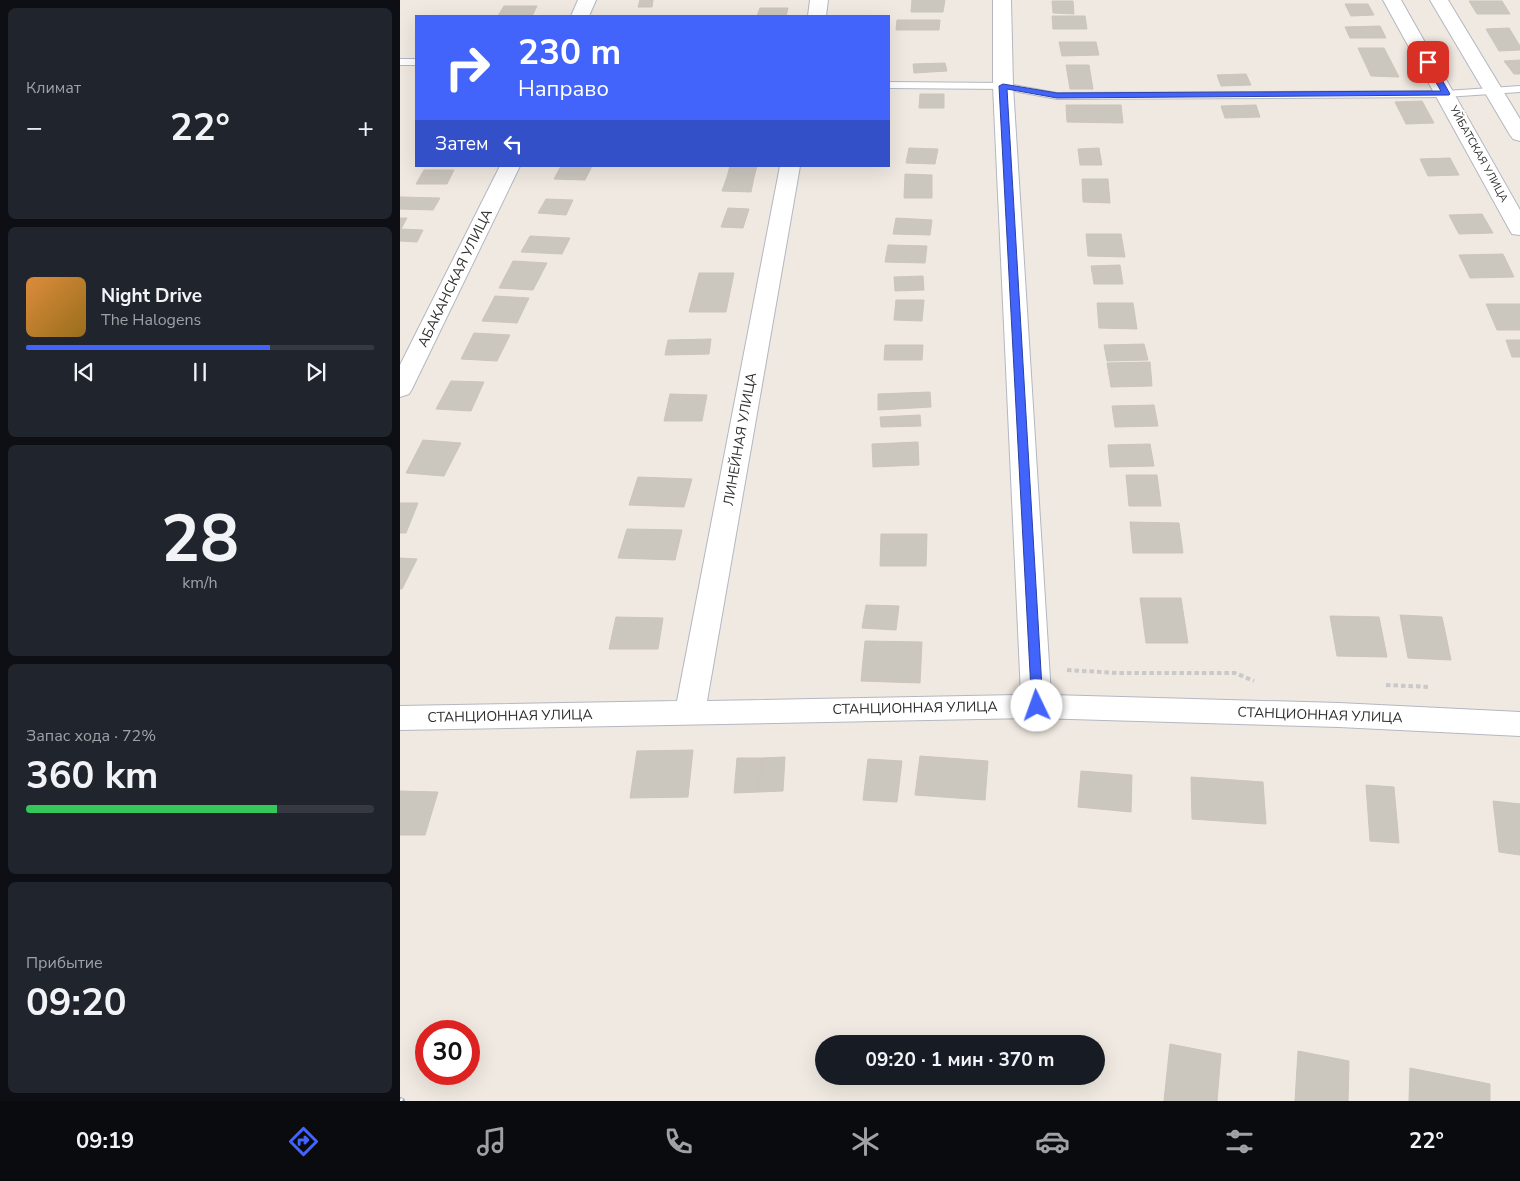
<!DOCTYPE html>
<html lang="ru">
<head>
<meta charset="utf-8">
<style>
  :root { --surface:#171b24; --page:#20242c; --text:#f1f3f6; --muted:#9ea1a6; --line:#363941; --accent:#4264fb }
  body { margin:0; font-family:"Nunito Sans",sans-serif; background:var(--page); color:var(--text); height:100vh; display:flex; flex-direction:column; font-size:19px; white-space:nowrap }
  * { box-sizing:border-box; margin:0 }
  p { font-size:16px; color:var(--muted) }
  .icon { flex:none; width:28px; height:28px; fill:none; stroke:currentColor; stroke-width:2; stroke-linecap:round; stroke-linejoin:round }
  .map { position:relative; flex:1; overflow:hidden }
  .drawer { display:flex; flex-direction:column; gap:8px; padding:8px; background:#0d0f14; width:400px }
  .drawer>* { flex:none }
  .guide { position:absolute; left:15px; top:15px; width:475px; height:152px; border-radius:0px; box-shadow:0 5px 20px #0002; background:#4264fb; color:#fff; overflow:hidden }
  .speed { position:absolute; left:15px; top:1020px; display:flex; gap:10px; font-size:25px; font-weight:700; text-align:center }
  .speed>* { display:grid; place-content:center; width:65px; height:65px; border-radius:50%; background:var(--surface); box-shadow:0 5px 20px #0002; line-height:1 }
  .speed .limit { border:8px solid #d22; background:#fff; color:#111 }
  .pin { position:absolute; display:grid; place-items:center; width:42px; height:42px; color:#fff; margin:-21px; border-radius:10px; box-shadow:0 2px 8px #0006 }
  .me { position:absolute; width:55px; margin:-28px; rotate:357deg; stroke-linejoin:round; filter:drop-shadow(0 0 4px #0008) }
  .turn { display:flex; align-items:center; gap:18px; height:105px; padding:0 20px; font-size:22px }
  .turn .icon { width:65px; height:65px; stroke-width:2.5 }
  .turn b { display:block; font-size:35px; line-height:42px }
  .then { display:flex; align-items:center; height:48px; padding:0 20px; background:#0003; gap:10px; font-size:19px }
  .big { font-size:38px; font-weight:700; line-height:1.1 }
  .drawer .card { flex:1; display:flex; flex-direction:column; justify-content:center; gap:8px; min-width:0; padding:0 18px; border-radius:8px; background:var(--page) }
  .drawer .dial { align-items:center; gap:0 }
  .dial b { font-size:65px; line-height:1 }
  .song { display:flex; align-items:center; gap:15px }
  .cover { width:60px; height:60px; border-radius:8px; background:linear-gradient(135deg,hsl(30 70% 55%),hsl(40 70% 35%)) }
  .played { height:5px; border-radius:2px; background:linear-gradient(90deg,var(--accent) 70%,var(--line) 70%) }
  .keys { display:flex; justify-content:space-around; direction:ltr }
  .heat { display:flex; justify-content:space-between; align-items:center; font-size:28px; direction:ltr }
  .charge { height:8px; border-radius:4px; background:linear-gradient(90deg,#34c759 72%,var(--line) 0) }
  .trip { position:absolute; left:415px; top:1035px; width:290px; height:50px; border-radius:25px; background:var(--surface); box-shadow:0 5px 20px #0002; font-weight:700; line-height:50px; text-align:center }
  .dock { display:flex; height:80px; justify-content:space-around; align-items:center; background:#090b0e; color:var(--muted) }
  .dock .icon { width:35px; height:35px }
  .dock .on { color:var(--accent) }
  .dock b { font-size:22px; color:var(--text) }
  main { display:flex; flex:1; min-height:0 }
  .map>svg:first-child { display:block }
  .building { fill:#cbc7bf; stroke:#cbc5ba }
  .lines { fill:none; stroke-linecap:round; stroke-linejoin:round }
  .service-casing { stroke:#b4b7c1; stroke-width:2 }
  .minor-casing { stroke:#b4b7c1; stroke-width:2 }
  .path { stroke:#c9c9c9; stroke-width:4; stroke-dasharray:4.5 3; stroke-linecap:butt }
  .service { fill:#fff; fill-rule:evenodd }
  .minor { fill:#fff; fill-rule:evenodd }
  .rail-casing { stroke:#a3a6b8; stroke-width:6 }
  .rail { stroke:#fff; stroke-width:4.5; stroke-dasharray:14; stroke-linecap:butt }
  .route { fill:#4264fb; stroke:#2b41a3 }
  .labels { text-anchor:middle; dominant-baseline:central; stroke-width:4; stroke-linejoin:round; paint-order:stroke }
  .far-street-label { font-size:11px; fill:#2e2e2e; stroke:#fff }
  .street-label { font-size:14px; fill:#2e2e2e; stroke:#fff }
</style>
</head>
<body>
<main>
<section class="drawer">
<div class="card"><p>Климат</p>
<div class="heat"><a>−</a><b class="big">22°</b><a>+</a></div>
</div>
<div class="card">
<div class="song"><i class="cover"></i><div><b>Night Drive</b><p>The Halogens</p></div></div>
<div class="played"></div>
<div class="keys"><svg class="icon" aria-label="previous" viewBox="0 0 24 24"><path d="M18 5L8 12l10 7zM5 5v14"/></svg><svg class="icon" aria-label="pause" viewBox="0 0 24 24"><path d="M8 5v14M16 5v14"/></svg><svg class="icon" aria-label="next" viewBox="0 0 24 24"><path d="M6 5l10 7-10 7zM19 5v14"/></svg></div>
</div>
<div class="card dial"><b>28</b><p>km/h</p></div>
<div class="card"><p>Запас хода · 72%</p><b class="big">360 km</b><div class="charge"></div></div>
<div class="card"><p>Прибытие</p><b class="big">09:20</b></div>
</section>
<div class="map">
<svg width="1120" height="1101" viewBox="0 0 1120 1101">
  <rect width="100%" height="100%" fill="#efe9e1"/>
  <!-- building -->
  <path class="building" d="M240,0H253L252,7H238Z
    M512,0H545L543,12H511Z
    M652,1H673L674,14L653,13Z
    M1069,1H1102L1110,14H1077Z
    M945,4H968L974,15L951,16Z
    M104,6H137L132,16H98Z
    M360,8H388L386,16H357Z
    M652,16H685L687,29H653Z
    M497,20H540L539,30H496Z
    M980,26L986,38H950L945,27Z
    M1109,28L1120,46V50L1099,51L1086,29Z
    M659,42H696L699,55L662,56Z
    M958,48H984L999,77L971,76Z
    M1120,60V74H1114L1104,61Z
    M545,63L547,71L514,73L513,64Z
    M666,65H689L693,89H670Z
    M846,74L851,85L821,86L817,75Z
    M520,94H544V108H519Z
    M1022,101L1034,123L1006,124L995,102Z
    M666,105H721L723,123L667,122Z
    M856,105L860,117L825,118L821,106Z
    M509,148L538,149L535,164L506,163Z
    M699,148L702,165H680L678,149Z
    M1050,158L1059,175L1028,176L1020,159Z
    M161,166H192L185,180L154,179Z
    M330,166H357L354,177H327Z
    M24,170H54L47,184H16Z
    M505,174L532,175V198H504Z
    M327,177H354L351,192L322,191Z
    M682,179H708L710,203L683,202Z
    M0,197L40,198L33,210L0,209Z
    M146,199L173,200L166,215L138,213Z
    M328,208L349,209L343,228L321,227Z
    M1082,214L1093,233L1059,234L1049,215Z
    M0,218H7L1,229L23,230L17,242L0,241Z
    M496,218L532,220L530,235L493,234Z
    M686,234H721L725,257L688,256Z
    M130,236L170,238L162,254L121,252Z
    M488,245L527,246L525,263L485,262Z
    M1103,254L1114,277L1070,278L1059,255Z
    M113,261L147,263L133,290L99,288Z
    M720,265L723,284H694L691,266Z
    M299,273H334L326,312H289Z
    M523,276L524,290L495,291L494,277Z
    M95,296L129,298L117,323L82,321Z
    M496,300H524L522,321L494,320Z
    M697,303H733L737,329L699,328Z
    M1086,304H1120V330H1097Z
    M74,333L110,335L97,361L61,359Z
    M311,339L309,354L265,355L268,340Z
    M1106,340H1120V357H1112Z
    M744,344L748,360L707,361L704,345Z
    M485,345H523L522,360H484Z
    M750,362L752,386L711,387L707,363Z
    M51,381L84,382L71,411L36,409Z
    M530,392L531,407L478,410V394Z
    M270,394L307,395L302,421H264Z
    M754,405L758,426L715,427L712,406Z
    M520,415L521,426L481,427L480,417Z
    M23,440L61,443L44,476L6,473Z
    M518,442L519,465L473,467L472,444Z
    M750,444L754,466L710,467L708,445Z
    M726,475H757L761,506H729Z
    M238,477L292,479L284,507L229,505Z
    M0,503H18L6,533H0Z
    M730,522L779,523L783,553H733Z
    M227,529L282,530L275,560L218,558Z
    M481,534H527L526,566H480Z
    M0,558L17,559L2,589H0Z
    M740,598H781L788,643H746Z
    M466,605L499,606L496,630L462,628Z
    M1000,615L1042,617L1051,660L1008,658Z
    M930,616L979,617L987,657L937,656Z
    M216,617L263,618L258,649H209Z
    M465,641L522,642L520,683L461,681Z
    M293,750L288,797L230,798L237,751Z
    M520,756L588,761L585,800L515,795Z
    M385,757L383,791L359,792L361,758Z
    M337,758H361L359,792L334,793Z
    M468,759L502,761L497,802L463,800Z
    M681,771L732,775L731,812L678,807Z
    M791,777L863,782L866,824L792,819Z
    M966,785L994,787L999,843L970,841Z
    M0,791L38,792L25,835H0Z
    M1093,801L1120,804V855L1099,852Z
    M770,1044L821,1054L817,1101H764Z
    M898,1051L949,1061L948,1101H895Z
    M1010,1068L1090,1084V1101H1009Z"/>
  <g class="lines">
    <defs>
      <path id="service" d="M0,59H16V65H0Z
        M489,82L603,83L657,93L1046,91L1120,86V92L1046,97L657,99L603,89L489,88Z"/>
      <path id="minor" d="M178,0H196L189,16H171Z
        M410,0H428L426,16H408Z
        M593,0H611L613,86L651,695L939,703L1120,712V736L939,727L637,718L0,730V706L277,701L380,166H400L307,701L621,695L593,86Z
        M983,0H1001L1120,210V235L1112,234L1109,229Z
        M1030,0H1048L1120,119V141L1113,139L1110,135Z
        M100,166H120L12,389L9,394L0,397V365Z"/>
    </defs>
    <!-- service casing -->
    <use href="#service" class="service-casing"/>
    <!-- minor casing -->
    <use href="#minor" class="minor-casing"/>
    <!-- path -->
    <path class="path" d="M667,670L718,673H835L854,681
      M986,685L1030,687"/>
    <!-- service -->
    <use href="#service" class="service"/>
    <!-- minor -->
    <use href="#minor" class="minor"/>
    <defs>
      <path id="rail" d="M0,1100L2,1101"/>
    </defs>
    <!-- rail casing -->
    <use href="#rail" class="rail-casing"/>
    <!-- rail -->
    <use href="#rail" class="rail"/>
  </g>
  <!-- route -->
  <path class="route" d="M1028,60L1032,62L1050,94L1049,95L657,98L607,89L643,706L637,711L632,710L599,86L603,84L657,93L1041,91L1024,62Z"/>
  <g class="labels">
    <!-- far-street labels -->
    <g class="far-street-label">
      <text transform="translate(1079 154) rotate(61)">УЙБАТСКАЯ УЛИЦА</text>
    </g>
    <!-- street labels -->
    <g class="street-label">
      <text transform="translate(55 278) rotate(-64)">АБАКАНСКАЯ УЛИЦА</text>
      <text transform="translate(340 439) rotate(-80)">ЛИНЕЙНАЯ УЛИЦА</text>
      <text transform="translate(515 708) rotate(-1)">СТАНЦИОННАЯ УЛИЦА</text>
      <text transform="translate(920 715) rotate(2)">СТАНЦИОННАЯ УЛИЦА</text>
      <text transform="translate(110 716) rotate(-1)">СТАНЦИОННАЯ УЛИЦА</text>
    </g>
  </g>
</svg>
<div class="speed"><div class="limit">30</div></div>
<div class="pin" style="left:1028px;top:62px;background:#d93025"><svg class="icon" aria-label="arrive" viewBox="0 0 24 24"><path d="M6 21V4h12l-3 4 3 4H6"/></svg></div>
<svg class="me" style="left:637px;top:706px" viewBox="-20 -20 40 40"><circle r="19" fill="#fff"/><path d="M0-13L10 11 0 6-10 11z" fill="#4264fb"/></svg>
<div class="trip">09:20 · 1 мин · 370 m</div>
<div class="guide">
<div class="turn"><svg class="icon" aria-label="right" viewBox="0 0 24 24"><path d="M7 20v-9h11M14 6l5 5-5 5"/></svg><div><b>230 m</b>Направо</div></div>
<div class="then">Затем<svg class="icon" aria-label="left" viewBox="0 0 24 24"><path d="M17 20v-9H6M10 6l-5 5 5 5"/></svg></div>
</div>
</div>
</main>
<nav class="dock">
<b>09:19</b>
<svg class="icon on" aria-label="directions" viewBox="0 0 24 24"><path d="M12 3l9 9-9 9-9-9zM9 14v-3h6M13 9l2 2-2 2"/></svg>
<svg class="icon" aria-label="music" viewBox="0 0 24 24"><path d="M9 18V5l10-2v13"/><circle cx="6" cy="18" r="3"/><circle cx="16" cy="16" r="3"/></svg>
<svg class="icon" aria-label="phone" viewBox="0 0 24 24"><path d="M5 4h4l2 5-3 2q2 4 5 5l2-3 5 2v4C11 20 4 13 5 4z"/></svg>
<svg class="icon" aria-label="climate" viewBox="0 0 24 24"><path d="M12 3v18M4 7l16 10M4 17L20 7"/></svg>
<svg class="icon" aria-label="car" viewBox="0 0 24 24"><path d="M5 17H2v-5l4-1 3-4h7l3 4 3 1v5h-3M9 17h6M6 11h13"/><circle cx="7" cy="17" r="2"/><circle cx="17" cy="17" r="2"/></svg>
<svg class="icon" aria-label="filters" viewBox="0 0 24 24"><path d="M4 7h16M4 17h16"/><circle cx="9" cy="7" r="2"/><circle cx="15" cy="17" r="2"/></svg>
<b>22°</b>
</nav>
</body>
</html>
